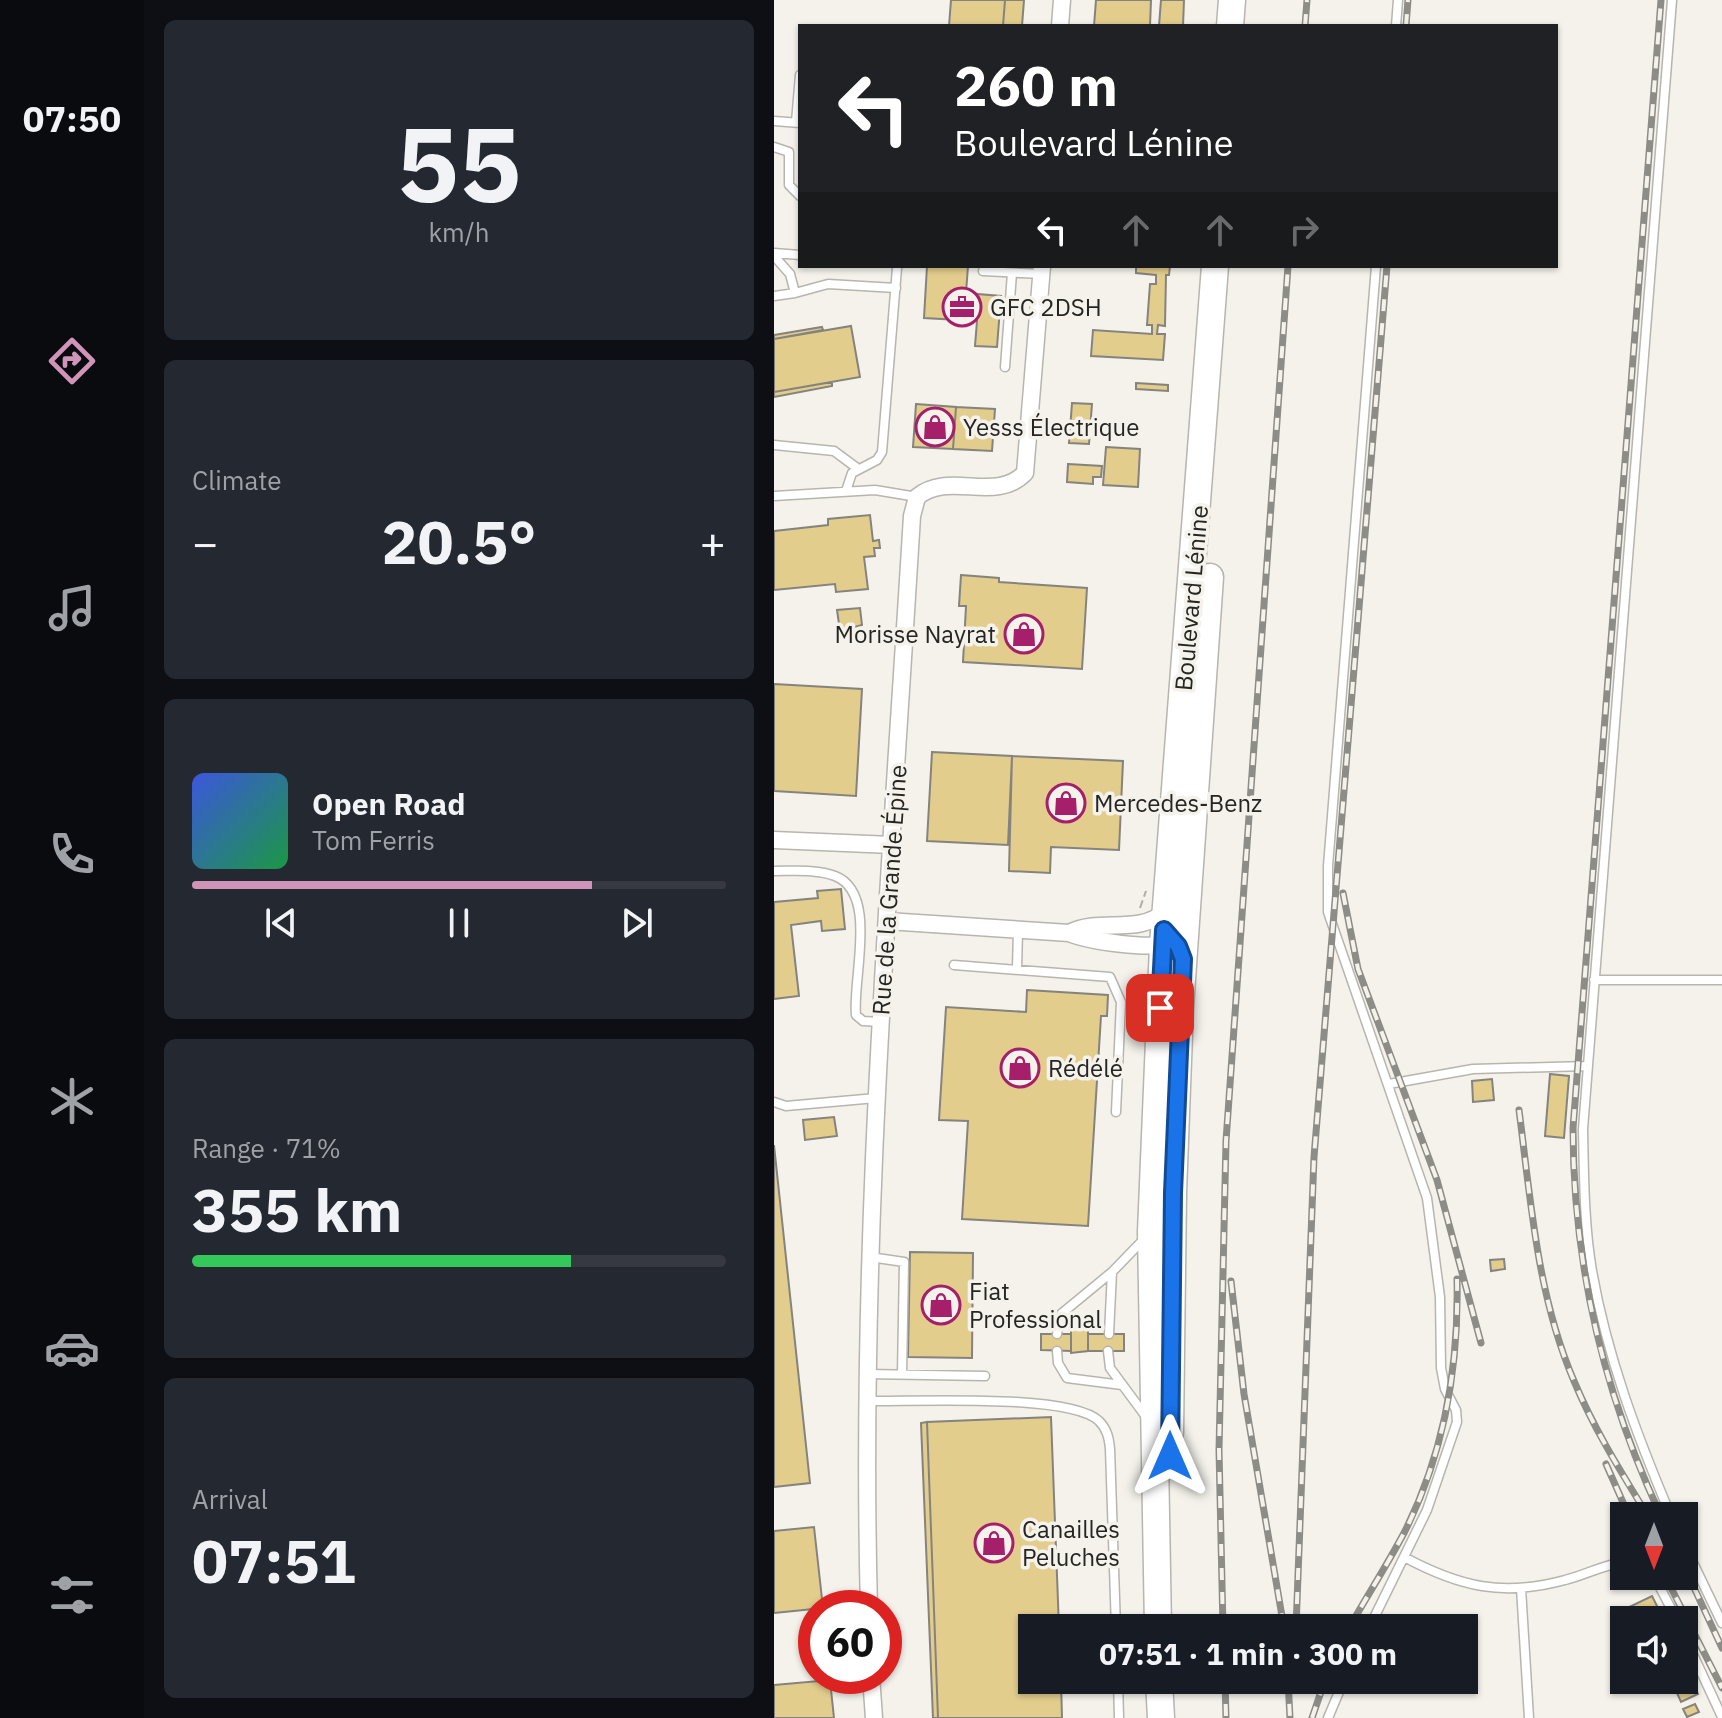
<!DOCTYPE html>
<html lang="en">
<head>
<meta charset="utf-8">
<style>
  :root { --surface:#171b24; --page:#242831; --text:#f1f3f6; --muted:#9ea1a6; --line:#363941; --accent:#cf94b7 }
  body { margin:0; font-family:"IBM Plex Sans",sans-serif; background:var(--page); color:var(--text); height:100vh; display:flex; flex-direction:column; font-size:30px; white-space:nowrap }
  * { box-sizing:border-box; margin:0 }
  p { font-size:26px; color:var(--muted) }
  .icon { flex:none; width:44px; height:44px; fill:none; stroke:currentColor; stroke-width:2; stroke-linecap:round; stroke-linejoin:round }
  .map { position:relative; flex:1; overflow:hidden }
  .sheet { display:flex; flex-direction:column; gap:20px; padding:20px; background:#0d0f14; width:630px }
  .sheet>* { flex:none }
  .hud { position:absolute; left:24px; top:24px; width:760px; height:244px; border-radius:0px; box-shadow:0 2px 6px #0004; background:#202124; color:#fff; overflow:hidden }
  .needle { width:52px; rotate:180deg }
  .buttons { position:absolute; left:836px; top:1502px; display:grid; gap:16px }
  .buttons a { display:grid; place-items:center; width:88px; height:88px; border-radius:0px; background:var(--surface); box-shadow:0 2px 6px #0004; font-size:40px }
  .speed { position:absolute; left:24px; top:1590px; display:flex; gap:16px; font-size:40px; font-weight:700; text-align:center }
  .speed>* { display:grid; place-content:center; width:104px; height:104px; border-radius:50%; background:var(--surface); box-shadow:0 2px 6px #0004; line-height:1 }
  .speed .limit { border:12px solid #d22; background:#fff; color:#111 }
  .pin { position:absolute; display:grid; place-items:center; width:68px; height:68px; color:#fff; margin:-34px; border-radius:16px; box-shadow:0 4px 12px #0006 }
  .me { position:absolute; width:88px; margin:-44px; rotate:0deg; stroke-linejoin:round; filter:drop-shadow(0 0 6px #0008) }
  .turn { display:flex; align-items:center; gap:28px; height:168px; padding:0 24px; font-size:36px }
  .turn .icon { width:104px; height:104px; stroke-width:2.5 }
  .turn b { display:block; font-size:56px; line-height:68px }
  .lanes { display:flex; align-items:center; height:76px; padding:0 24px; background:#0003; justify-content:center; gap:40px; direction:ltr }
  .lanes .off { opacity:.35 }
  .big { font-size:60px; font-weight:700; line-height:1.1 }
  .sheet .widget { flex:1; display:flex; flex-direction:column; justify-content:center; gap:12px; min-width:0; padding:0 28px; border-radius:12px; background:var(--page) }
  .sheet .dial { align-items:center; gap:0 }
  .dial b { font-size:104px; line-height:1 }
  .song { display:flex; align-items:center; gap:24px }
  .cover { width:96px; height:96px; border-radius:12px; background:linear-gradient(135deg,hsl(230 70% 55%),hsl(140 70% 35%)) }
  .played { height:8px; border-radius:4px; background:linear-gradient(90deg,var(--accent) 75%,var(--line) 75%) }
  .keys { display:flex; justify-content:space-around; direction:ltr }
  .heat { display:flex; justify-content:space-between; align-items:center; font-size:44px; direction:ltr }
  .charge { height:12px; border-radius:6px; background:linear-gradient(90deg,#34c759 71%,var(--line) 0) }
  .trip { position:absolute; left:244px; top:1614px; width:460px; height:80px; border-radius:0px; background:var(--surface); box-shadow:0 2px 6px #0004; font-weight:700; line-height:80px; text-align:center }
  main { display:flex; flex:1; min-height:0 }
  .dock { display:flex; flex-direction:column; width:144px; justify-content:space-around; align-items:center; background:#090b0e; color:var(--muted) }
  .dock .icon { width:56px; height:56px }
  .dock .on { color:var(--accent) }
  .dock b { font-size:36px; color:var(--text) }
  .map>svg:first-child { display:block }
  .building { fill:#e2cd8d; stroke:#85837d; stroke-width:2 }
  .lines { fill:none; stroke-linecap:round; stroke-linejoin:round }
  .lane-casing { stroke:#b7b5ae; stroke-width:11 }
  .street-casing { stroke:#b7b5ae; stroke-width:19 }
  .primary-casing { stroke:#b7b5ae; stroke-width:29 }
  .path { stroke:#aeada7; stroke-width:2; stroke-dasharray:8 4; stroke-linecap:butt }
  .lane { stroke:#fff; stroke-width:8 }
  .street { stroke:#fff; stroke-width:16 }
  .primary { stroke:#fff; stroke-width:26 }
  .rail-casing { stroke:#8d8c87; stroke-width:7 }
  .rail { stroke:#f4f2eb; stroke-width:4; stroke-dasharray:12; stroke-linecap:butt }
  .route-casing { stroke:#114b97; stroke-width:20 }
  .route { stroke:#1a73e8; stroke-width:14 }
  .labels { text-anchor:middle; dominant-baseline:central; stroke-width:7; stroke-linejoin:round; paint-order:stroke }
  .poi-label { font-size:24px; fill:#252522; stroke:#f4f2eb; text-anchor:start }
  .street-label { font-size:24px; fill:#252522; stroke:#f4f2eb }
</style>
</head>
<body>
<main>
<nav class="dock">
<b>07:50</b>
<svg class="icon on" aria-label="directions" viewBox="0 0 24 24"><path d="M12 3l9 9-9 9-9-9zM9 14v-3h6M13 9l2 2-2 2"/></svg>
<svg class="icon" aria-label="music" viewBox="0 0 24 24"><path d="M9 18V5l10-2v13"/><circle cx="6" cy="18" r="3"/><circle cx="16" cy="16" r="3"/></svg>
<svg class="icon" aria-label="phone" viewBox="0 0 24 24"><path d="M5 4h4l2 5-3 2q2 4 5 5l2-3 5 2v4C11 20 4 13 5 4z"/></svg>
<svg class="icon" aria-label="climate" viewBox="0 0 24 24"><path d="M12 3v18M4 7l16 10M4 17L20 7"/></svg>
<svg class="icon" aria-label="car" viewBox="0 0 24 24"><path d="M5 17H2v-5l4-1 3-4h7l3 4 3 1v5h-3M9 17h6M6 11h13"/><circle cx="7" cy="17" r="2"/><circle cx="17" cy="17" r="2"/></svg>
<svg class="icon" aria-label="filters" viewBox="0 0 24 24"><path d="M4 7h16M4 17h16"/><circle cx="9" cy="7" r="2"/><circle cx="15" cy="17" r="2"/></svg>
</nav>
<section class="sheet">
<div class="widget dial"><b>55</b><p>km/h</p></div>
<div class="widget"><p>Climate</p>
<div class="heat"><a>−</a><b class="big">20.5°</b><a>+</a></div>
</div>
<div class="widget">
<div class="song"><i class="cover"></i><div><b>Open Road</b><p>Tom Ferris</p></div></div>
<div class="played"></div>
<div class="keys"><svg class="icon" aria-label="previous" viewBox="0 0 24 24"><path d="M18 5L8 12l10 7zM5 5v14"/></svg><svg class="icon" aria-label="pause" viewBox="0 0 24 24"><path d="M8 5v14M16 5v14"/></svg><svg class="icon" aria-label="next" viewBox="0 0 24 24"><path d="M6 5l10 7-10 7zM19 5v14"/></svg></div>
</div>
<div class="widget"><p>Range · 71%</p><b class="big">355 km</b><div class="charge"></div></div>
<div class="widget"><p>Arrival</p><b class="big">07:51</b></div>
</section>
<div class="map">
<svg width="948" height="1718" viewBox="0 0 948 1718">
  <rect width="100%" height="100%" fill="#f4f2eb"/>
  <!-- building -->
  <path class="building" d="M177,0H231L229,26H175Z
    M231,0H250L248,26H229Z
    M322,0H377L376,26H320Z
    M387,0H410L409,26H385Z
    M153,266H194L192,293L227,296L223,347L201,346L203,321L150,318Z
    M362,266H396L395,275H392L391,326L384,325L383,334H391L389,360L317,356L319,330L378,334V325H373L376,284H382V275L362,273Z
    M77,326L86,377L0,392V339Z
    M48,327L49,330L0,339V335Z
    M58,382V386L0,397V392Z
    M362,383L394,385V391L362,389Z
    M298,403L318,404L315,444L295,443Z
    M142,404L182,407L179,449L139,447Z
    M182,407L221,409L218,451L179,449Z
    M332,447L366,449L364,487L329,485Z
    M294,464L328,466L327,477H319V484L293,482Z
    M96,515L99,541L105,540L106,548H100L101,556L90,557L94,589L62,592L61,584L0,590V531L54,525V519Z
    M187,575L225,578V582L313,588L308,669L189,662L192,606H185Z
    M86,608L88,625L66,631L63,610Z
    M0,684L88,689L82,796L0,791Z
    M158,752L238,756L234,845L153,841Z
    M238,756L349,761L345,850L277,847L276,873L235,871Z
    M67,889L71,929L48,931L47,921L17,925L25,996L0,999V902L44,898L43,891Z
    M253,990L334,995L333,1016H327L314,1226L188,1219L194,1121L165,1120L172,1007L252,1012Z
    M776,1074L795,1076L790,1138L771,1136Z
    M718,1079L720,1100L699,1102L698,1081Z
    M60,1117L63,1136L31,1140L29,1120Z
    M0,1145L36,1483L0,1487Z
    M136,1252L199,1253L198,1358L134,1357Z
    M730,1259L731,1269L717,1271L716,1260Z
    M297,1325H314V1351L297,1353Z
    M267,1334H297V1351L267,1350Z
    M314,1334H350V1351H314Z
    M277,1417L285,1628H258V1680H287L288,1718H164L153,1422Z
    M153,1422L164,1718H159L147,1423Z
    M40,1527L49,1608L0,1613V1531Z
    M878,1596L890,1620H854L849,1610Z
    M912,1667L924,1694L907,1702L897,1680H910Z
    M56,1680L60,1718H0V1685Z
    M921,1704L925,1712L913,1717L909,1709Z"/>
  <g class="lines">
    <defs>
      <path id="lane" d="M622,26L624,0
        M0,121L26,123
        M22,122L26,75
        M0,147L15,152V185L26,196
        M0,253L26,255
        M0,256L16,274L21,293L0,296
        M209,271L267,274
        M21,293L54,284L122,288
        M231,367L238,273
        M0,445L60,451L83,468
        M72,491L78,473L103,460L108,452L123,268
        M0,496L101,490L143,497
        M0,871C20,871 43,869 61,876C105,893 78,979 82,1015L89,1021L106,1022
        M180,965L336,977L347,1002L342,1112
        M243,969L244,930
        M820,980H948
        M615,1084L699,1069L813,1066
        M0,1102L12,1106L102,1098
        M96,1257L130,1262L128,1374
        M283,1334L287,1314L338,1272
        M335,1334L338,1272L371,1238
        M283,1351L284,1363L293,1378L348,1385
        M334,1351L336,1368L373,1418
        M93,1374L211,1376
        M92,1401C138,1402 295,1393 325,1421C333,1429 335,1438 336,1449L342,1628
        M897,1516C863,1436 833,1356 818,1271C810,1224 810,1176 809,1129L898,0
        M910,1544L948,1623
        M630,1557C686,1587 729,1597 791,1580C811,1575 829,1565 850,1562
        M880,1576L903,1620
        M747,1588L755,1718
        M595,1628L653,1510L683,1422L682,1410L671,1389L667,1368L666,1297L653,1198L554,912V866L602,266
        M910,1635L948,1717
        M344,1680L345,1718
        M554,1718L570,1680"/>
      <path id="street" d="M286,26L288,0
        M0,840L118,845
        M113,921L295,933C315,941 379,951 397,942
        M295,933C326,917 364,936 392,911
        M95,1608C85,1244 116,879 138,516L143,497C175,470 221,504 251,473L268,266
        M97,1676L100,1718"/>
      <path id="primary" d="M456,26L458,0
        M396,1432L399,1193L406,1008L436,577
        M384,1628L377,1232L389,945L441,266
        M385,1680L387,1718"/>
    </defs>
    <!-- lane casing -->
    <use href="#lane" class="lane-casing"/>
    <!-- street casing -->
    <use href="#street" class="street-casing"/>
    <!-- primary casing -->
    <use href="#primary" class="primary-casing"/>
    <!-- path -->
    <path class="path" d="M366,908L372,891"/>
    <!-- lane -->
    <use href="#lane" class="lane"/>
    <!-- street -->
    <use href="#street" class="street"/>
    <!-- primary -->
    <use href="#primary" class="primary"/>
    <defs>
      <path id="rail" d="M531,26L533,0
        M632,26L634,0
        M569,893L584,969L663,1180L707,1343
        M745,1110C757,1202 763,1295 800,1381C820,1429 847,1472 874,1516
        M457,1281L470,1394L510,1628
        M832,1464L855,1516
        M887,1516C829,1392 799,1265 799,1128L887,0
        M910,1566L948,1648
        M891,1576L948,1688
        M449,1628L445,1450L452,1141L514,266
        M522,1628L540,1157L613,266
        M575,1628C593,1596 613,1565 630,1533C670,1454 685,1367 683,1279
        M451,1680L452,1718
        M514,1680L516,1718
        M538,1718L551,1680"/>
    </defs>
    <!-- rail casing -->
    <use href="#rail" class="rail-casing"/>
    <!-- rail -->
    <use href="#rail" class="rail"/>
  </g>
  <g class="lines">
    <defs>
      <path id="route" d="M386,1008L390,930L404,946L409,959L399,1193L396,1456"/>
    </defs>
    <!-- route casing -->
    <use href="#route" class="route-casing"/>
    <!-- route -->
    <use href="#route" class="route"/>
  </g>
  <!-- icons -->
  <defs>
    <symbol id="office-ring" viewBox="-11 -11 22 22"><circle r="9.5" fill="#f4f2eb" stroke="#a51f6a" stroke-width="1.5"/><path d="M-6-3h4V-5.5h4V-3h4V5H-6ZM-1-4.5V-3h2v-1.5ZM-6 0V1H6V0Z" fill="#a51f6a"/></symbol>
    <symbol id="shop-ring" viewBox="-11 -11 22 22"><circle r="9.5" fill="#f4f2eb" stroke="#a51f6a" stroke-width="1.5"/><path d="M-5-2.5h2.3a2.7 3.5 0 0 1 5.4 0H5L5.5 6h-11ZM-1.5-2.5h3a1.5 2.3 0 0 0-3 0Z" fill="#a51f6a"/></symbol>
  </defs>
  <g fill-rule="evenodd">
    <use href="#office-ring" x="166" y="285" width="44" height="44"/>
    <use href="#shop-ring" x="139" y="405" width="44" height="44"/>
    <use href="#shop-ring" x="228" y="612" width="44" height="44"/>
    <use href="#shop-ring" x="270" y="781" width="44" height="44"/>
    <use href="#shop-ring" x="224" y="1046" width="44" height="44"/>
    <use href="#shop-ring" x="145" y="1283" width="44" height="44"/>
    <use href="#shop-ring" x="198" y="1521" width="44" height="44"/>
  </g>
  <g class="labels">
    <!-- poi labels -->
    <g class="poi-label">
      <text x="216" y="307">GFC 2DSH</text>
      <text x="189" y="427">Yesss Électrique</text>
      <text x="222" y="634" text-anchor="end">Morisse Nayrat</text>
      <text x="320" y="803">Mercedes-Benz</text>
      <text x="274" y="1068">Rédélé</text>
      <text x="195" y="1291">Fiat<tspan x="195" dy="28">Professional</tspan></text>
      <text x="248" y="1529">Canailles<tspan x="248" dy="28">Peluches</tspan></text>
    </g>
    <!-- street labels -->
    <g class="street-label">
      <text transform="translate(417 598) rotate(-85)">Boulevard Lénine</text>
      <text transform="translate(115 890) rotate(-86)">Rue de la Grande Épine</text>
    </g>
  </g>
</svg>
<div class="buttons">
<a><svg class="needle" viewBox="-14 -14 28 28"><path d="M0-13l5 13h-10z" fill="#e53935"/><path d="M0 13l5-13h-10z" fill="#9ea1a6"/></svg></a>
<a><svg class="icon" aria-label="sound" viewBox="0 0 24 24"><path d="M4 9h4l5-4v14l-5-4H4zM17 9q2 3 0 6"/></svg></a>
</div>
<div class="speed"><div class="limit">60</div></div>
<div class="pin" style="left:386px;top:1008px;background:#d93025"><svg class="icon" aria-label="arrive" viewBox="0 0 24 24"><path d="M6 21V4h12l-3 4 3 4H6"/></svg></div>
<svg class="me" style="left:396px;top:1456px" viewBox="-20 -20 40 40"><path d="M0-17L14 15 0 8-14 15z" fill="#1a73e8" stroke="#fff" stroke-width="4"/></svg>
<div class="trip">07:51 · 1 min · 300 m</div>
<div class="hud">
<div class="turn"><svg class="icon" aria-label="left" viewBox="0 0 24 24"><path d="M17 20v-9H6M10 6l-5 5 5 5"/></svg><div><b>260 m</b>Boulevard Lénine</div></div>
<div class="lanes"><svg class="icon" aria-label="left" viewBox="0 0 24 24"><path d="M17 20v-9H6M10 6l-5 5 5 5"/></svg><svg class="icon off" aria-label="ahead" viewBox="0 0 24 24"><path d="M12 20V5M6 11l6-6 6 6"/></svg><svg class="icon off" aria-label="ahead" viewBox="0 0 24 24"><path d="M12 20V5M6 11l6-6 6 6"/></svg><svg class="icon off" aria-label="right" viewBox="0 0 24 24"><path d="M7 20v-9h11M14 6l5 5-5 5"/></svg></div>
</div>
</div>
</main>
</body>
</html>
